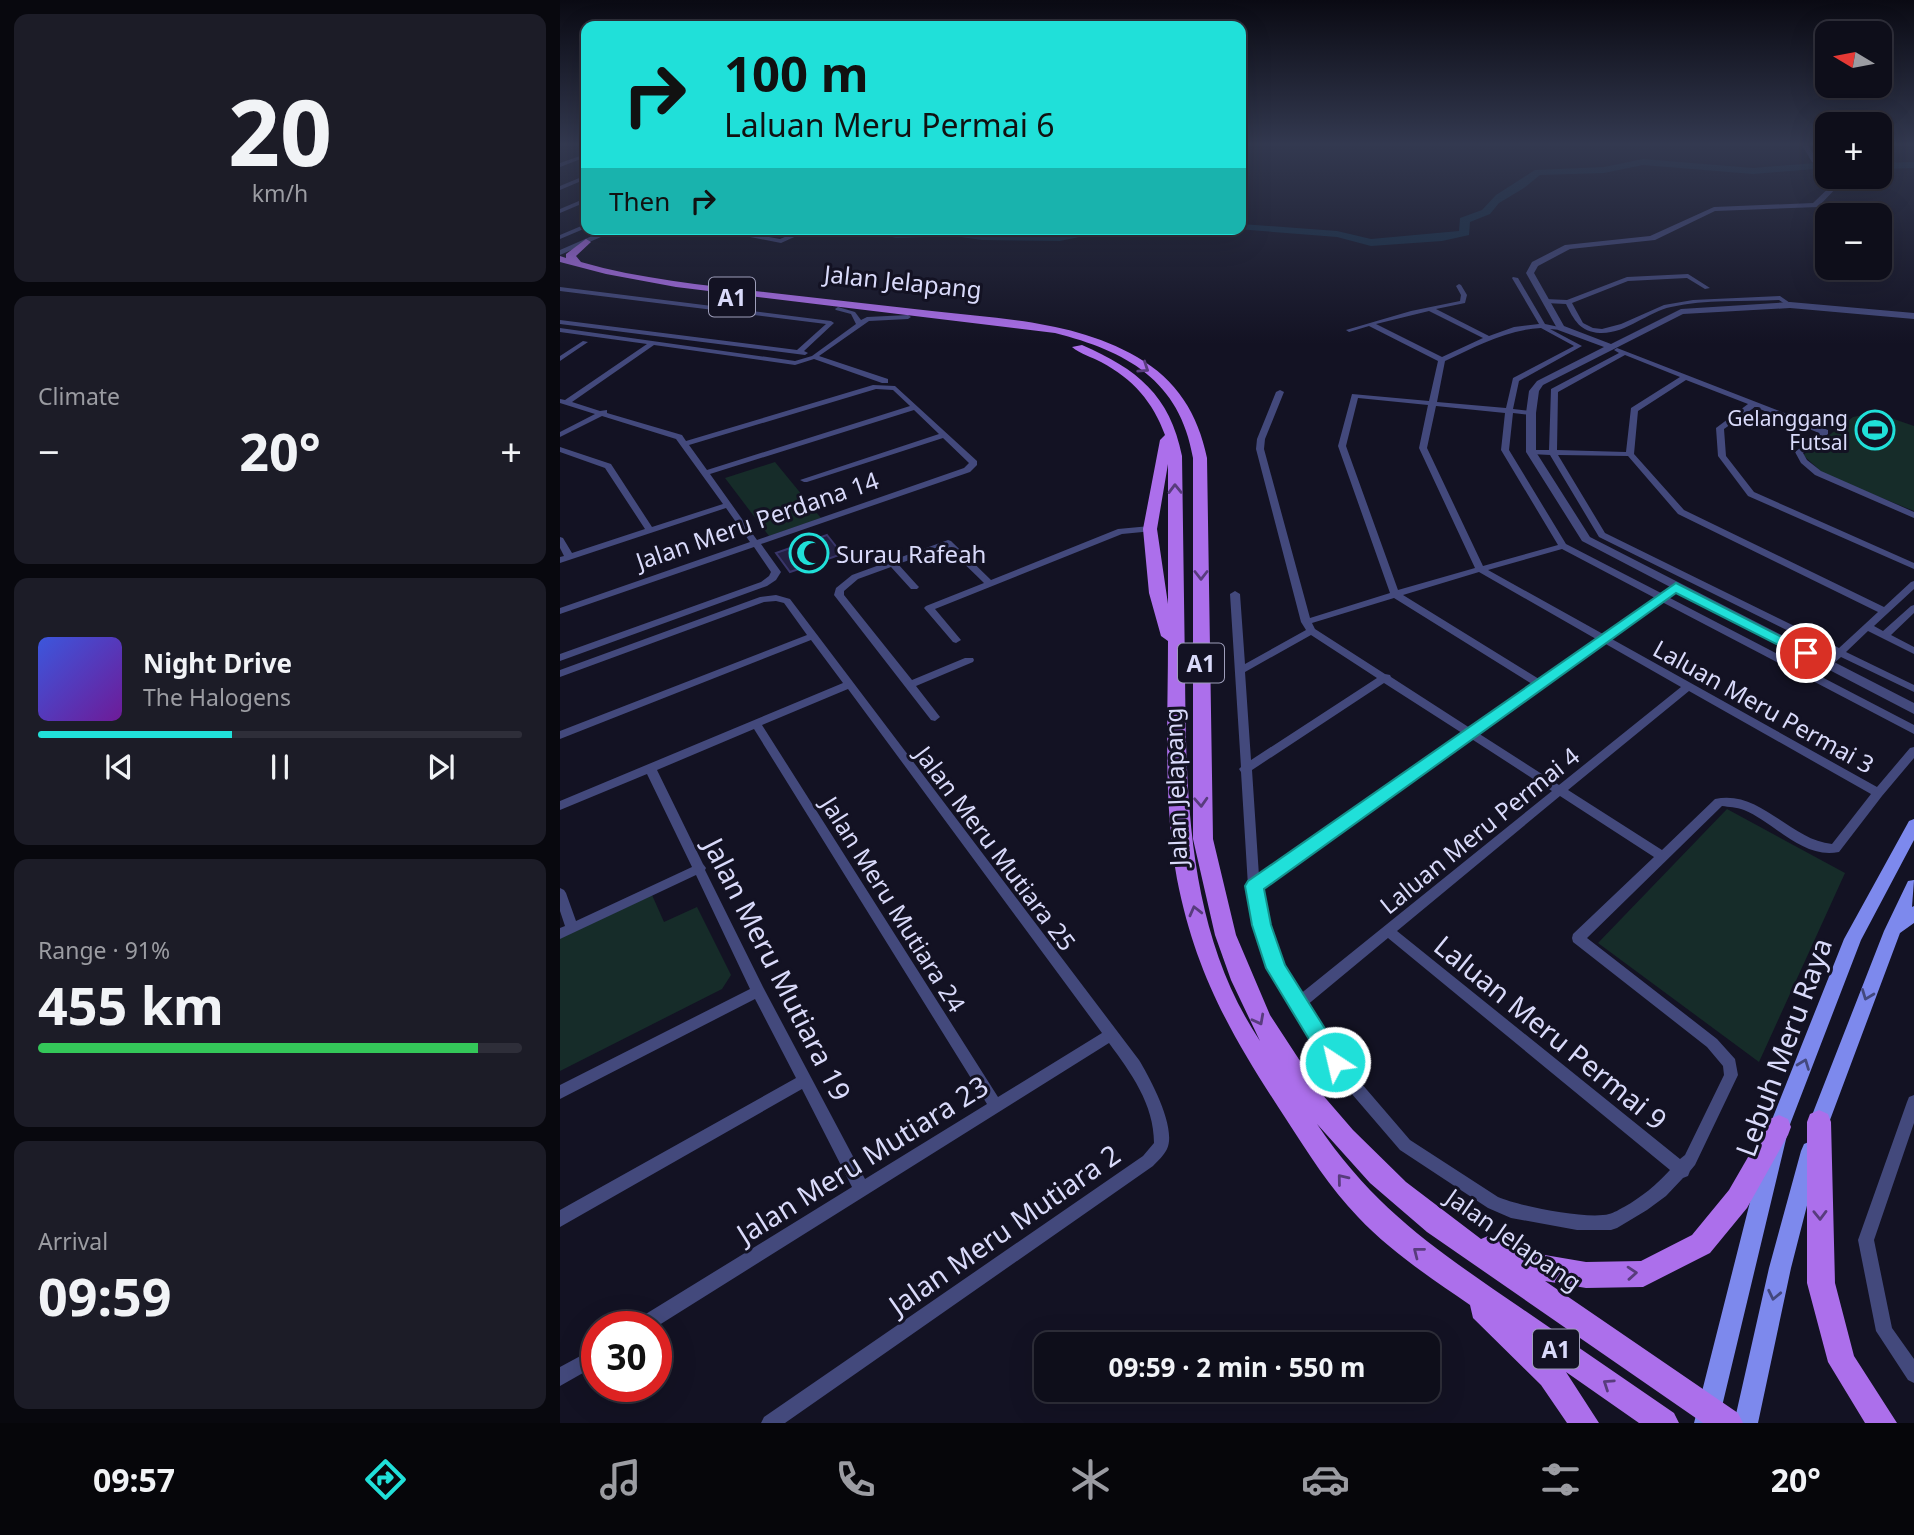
<!DOCTYPE html>
<html lang="en">
<head>
<meta charset="utf-8">
<style>
  :root { --surface:#0e0e1a; --page:#1c1c27; --text:#f1f3f6; --muted:#9b9ca2; --line:#2e2e39; --accent:#20e0d9 }
  body { margin:0; font-family:"Noto Sans",sans-serif; background:var(--page); color:var(--text); height:100vh; display:flex; flex-direction:column; font-size:26px; white-space:nowrap }
  * { box-sizing:border-box; margin:0 }
  p { font-size:23px; color:var(--muted) }
  .icon { flex:none; width:38px; height:38px; fill:none; stroke:currentColor; stroke-width:2; stroke-linecap:round; stroke-linejoin:round }
  .map { position:relative; flex:1; overflow:hidden }
  .panel { display:flex; flex-direction:column; gap:14px; padding:14px; background:#08080e; width:560px }
  .panel>* { flex:none }
  .guide { position:absolute; left:21px; top:21px; width:665px; height:214px; border-radius:14px; box-shadow:0 7px 28px #0002,0 0 0 2px var(--line); background:#20e0d9; color:#111; overflow:hidden }
  .needle { width:46px; rotate:280deg }
  .controls { position:absolute; left:1255px; top:21px; display:grid; gap:14px }
  .controls a { display:grid; place-items:center; width:77px; height:77px; border-radius:14px; background:var(--surface); box-shadow:0 7px 28px #0002,0 0 0 2px var(--line); font-size:35px }
  .speed { position:absolute; left:21px; top:1311px; display:flex; gap:14px; font-size:35px; font-weight:700; text-align:center }
  .speed>* { display:grid; place-content:center; width:91px; height:91px; border-radius:50%; background:var(--surface); box-shadow:0 7px 28px #0002,0 0 0 2px var(--line); line-height:1 }
  .speed .limit { border:10px solid #d22; background:#fff; color:#111 }
  .pin { position:absolute; display:grid; place-items:center; width:60px; height:60px; color:#fff; margin:-30px; border:4px solid #fff; border-radius:50%; box-shadow:0 2px 7px #0007 }
  .me { position:absolute; width:77px; margin:-38px; rotate:325deg; stroke-linejoin:round; filter:drop-shadow(0 0 5px #0008) }
  .turn { display:flex; align-items:center; gap:24px; height:147px; padding:0 28px; font-size:32px }
  .turn .icon { width:91px; height:91px; stroke-width:2.5 }
  .turn b { display:block; font-size:49px; line-height:60px }
  .then { display:flex; align-items:center; height:66px; padding:0 28px; background:#0003; gap:14px; font-size:26px }
  .big { font-size:52px; font-weight:700; line-height:1.1 }
  .panel .widget { flex:1; display:flex; flex-direction:column; justify-content:center; gap:10px; min-width:0; padding:0 24px; border-radius:14px; background:var(--page) }
  .panel .dial { align-items:center; gap:0 }
  .dial b { font-size:91px; line-height:1 }
  .song { display:flex; align-items:center; gap:21px }
  .cover { width:84px; height:84px; border-radius:10px; background:linear-gradient(135deg,hsl(230 70% 55%),hsl(280 70% 35%)) }
  .played { height:7px; border-radius:4px; background:linear-gradient(90deg,var(--accent) 40%,var(--line) 40%) }
  .keys { display:flex; justify-content:space-around; direction:ltr }
  .heat { display:flex; justify-content:space-between; align-items:center; font-size:38px; direction:ltr }
  .charge { height:10px; border-radius:5px; background:linear-gradient(90deg,#34c759 91%,var(--line) 0) }
  .trip { position:absolute; left:474px; top:1332px; width:406px; height:70px; border-radius:14px; background:var(--surface); box-shadow:0 7px 28px #0002,0 0 0 2px var(--line); font-weight:700; line-height:70px; text-align:center }
  .dock { display:flex; height:112px; justify-content:space-around; align-items:center; background:#06060a; color:var(--muted) }
  .dock .icon { width:49px; height:49px }
  .dock .active { color:var(--accent) }
  .dock b { font-size:32px; color:var(--text) }
  main { display:flex; flex:1; min-height:0 }
  .map>svg:first-child { display:block }
  .green { fill:#162c29 }
  .lines { fill:none; stroke-linecap:round; stroke-linejoin:round }
  .river { fill:#152d44; fill-rule:evenodd }
  .building { fill:#232042; stroke:#39366a; stroke-width:2 }
  .minor { fill:#43497c; fill-rule:evenodd }
  .tertiary { fill:#43497c; fill-rule:evenodd }
  .secondary { fill:#7d89ed; fill-rule:evenodd }
  .primary { fill:#ac6feb; fill-rule:evenodd }
  .oneway { stroke:#583c7d }
  .oneway2 { stroke:#43487e }
  .route { fill:#20e0d9; stroke:#15928d; stroke-width:2 }
  .labels { text-anchor:middle; dominant-baseline:central; stroke-width:6; stroke-linejoin:round; paint-order:stroke }
  .far-poi-label { font-size:21px; fill:#d9dafa; stroke:#131223; text-anchor:end }
  .shield { fill:#131223; stroke:#9e9eba; stroke-width:2 }
  .shield-label { font-size:23px; font-weight:bold; fill:#d9dafa }
  .street-label { font-size:24px; fill:#d9dafa; stroke:#131223 }
  .poi-label { font-size:24px; fill:#d9dafa; stroke:#131223; text-anchor:start }
  .near-street-label { font-size:28px; fill:#d9dafa; stroke:#131223 }
</style>
</head>
<body>
<main>
<section class="panel">
<div class="widget dial"><b>20</b><p>km/h</p></div>
<div class="widget"><p>Climate</p>
<div class="heat"><a>−</a><b class="big">20°</b><a>+</a></div>
</div>
<div class="widget">
<div class="song"><i class="cover"></i><div><b>Night Drive</b><p>The Halogens</p></div></div>
<div class="played"></div>
<div class="keys"><svg class="icon" aria-label="previous" viewBox="0 0 24 24"><path d="M18 5L8 12l10 7zM5 5v14"/></svg><svg class="icon" aria-label="pause" viewBox="0 0 24 24"><path d="M8 5v14M16 5v14"/></svg><svg class="icon" aria-label="next" viewBox="0 0 24 24"><path d="M6 5l10 7-10 7zM19 5v14"/></svg></div>
</div>
<div class="widget"><p>Range · 91%</p><b class="big">455 km</b><div class="charge"></div></div>
<div class="widget"><p>Arrival</p><b class="big">09:59</b></div>
</section>
<div class="map">
<svg width="1354" height="1423" viewBox="0 0 1354 1423">
  <rect width="100%" height="100%" fill="#131223"/>
  <!-- green -->
  <path class="green" d="M1304,415L1328,417L1354,426V511L1265,475L1243,455L1293,417Z
    M215,462L261,518L209,536L165,478Z
    M1167,809L1285,873L1199,1062L1038,943Z
    M92,895L104,922L137,907L171,975L162,989L0,1071V938Z"/>
  <g class="lines">
    <!-- river -->
    <path class="river" d="M1083,159L1193,168L1267,162V168L1193,174L1083,165L1044,173L980,175L964,188L939,203L930,214L910,222L909,235L882,241L811,246L777,237L677,229H681V224L777,231L811,239L899,231L900,218L922,210L936,195L975,170L1044,167Z
      M1354,162V168L1320,169V163Z
      M329,229L500,235L530,229H557L500,241L422,240L394,236L336,238L332,237Z"/>
  </g>
  <!-- building -->
  <path class="building" d="M267,535L282,554L230,572L216,553Z"/>
  <g class="lines">
    <!-- minor -->
    <path class="minor" d="M26,154V157L0,167V163Z
      M24,176H26V179L0,190V186Z
      M26,198V202L0,213V209Z
      M26,224V228L0,239V235Z
      M150,229H164L220,239L244,229H252L221,243Z
      M1128,274L1150,288L1145,289L1127,278L1068,281L1012,303L1023,323L1033,328L1042,329L1061,324L1104,305L1133,300L1220,296L1233,305L1228,306L1219,300C1183,302 1146,299 1111,307C1087,312 1066,334 1040,333C1020,332 1014,320 1006,304L985,303L982,301L985,299L1007,300L1067,277Z
      M953,277L958,278L985,324L1004,328L1001,330L990,329L1022,346L959,381L953,409L971,411L975,413L971,415L953,413L949,450L1006,544L1101,593L1113,585H1119L1121,587L1108,597L1354,725V734L1102,602L1050,638L1317,787L1350,748L1354,747V758L1322,796L1279,852C1243,860 1214,822 1184,810C1176,807 1169,807 1162,806L1027,938L1157,1039L1175,1059L1178,1075L1135,1165L1130,1171L1128,1176L1123,1178L1106,1196L1087,1210L1057,1228L1051,1230H1017L951,1218L928,1208L840,1150L779,1079L748,1035L709,968L696,925L688,886L681,772L679,769L681,767L670,594L675,591L680,594L685,664L746,630L741,622L696,449L697,439L716,392L720,390L724,392L705,439L704,449L750,618L830,593L778,446L792,394L869,401L878,361L809,326L789,332L786,330L851,311L900,301L901,295L896,286L899,284L901,285L907,295L905,303L876,309L929,336L954,327L979,324L952,278ZM869,311L923,338L882,357L816,324ZM981,328L1014,346L953,378L946,408L877,402L885,361C917,346 946,330 981,328ZM798,398L868,405L859,448L915,568L838,590L786,446ZM876,406L945,413L941,450L998,545L923,566L867,448ZM1002,549L1095,598L1043,634L928,570ZM919,572L1036,639L979,679L843,595ZM834,598L972,684L910,728L831,677L830,675L825,674L755,629L752,623ZM751,635L817,678L691,760L685,672ZM1044,643L1121,687L999,785L918,733ZM824,683L902,733L699,876L692,770ZM1129,691L1311,794L1272,844C1230,840 1200,789 1155,799L1102,850L1008,790ZM910,738L992,791L739,995L722,966L708,925L701,888ZM1000,796L1094,857L1013,934L1012,938L1013,942L1147,1047L1163,1066L1164,1075L1125,1155L1120,1159L837,931ZM828,938L1110,1170C1096,1185 1082,1197 1064,1207C1060,1209 1054,1213 1049,1214C1028,1220 959,1206 938,1197L850,1140L789,1069L758,1027L746,1006Z
      M0,287L271,321L274,323L244,351L248,353L245,355L0,324V320L237,350L266,324L0,291Z
      M278,307L295,312L301,320L307,317L348,315L351,317L348,319L309,321L259,356L328,379V383H322L254,359L235,365L94,345L12,402L40,411L47,410V413L122,435L126,441L313,385L335,386L417,461V465L410,472L201,544L221,572L216,580L207,586L0,661V654L201,582L209,576L211,572L194,547L0,614V608L190,542L166,508L0,563V557L4,556L0,548V537L3,538L12,553L85,529L45,468L0,452V447L51,464L92,527L163,504L116,439L42,416L0,437V432L35,414L0,403V399L5,400L87,344L0,332V328L235,361L252,356L296,324L291,314L276,310L275,309ZM316,389L333,390L350,406L147,470L129,445ZM354,410L379,434L240,480L244,482H247L383,438L409,463L404,468L197,540L150,474Z
      M23,341L28,342L0,361V356Z
      M1057,348L1268,430V434L1243,453L1247,460L1261,471L1354,512V518L1255,475L1241,463L1235,452L1259,433L1195,407L1164,429L1166,456L1194,492L1354,563V569L1188,496L1158,456L1156,428L1188,404L1126,380L1078,411L1074,454L1124,510L1324,607L1351,582L1354,581V589L1314,626L1323,631L1351,606L1354,605V613L1331,635L1354,647V654L1308,631L1286,652L1354,685V692L1281,657L1271,666H1263L1262,664L1273,653L1039,537L990,455L971,454L967,452L971,450H989L991,389L1059,353L1054,350ZM1065,355L1120,377L1071,408L1066,452L997,450L998,392ZM998,455L1068,456L1118,514L1318,612L1279,648L1045,533Z
      M590,526L594,529L593,531L562,534L375,609L401,640L396,643L393,642L364,608L366,606L424,583L387,547L338,564L357,585L359,587L357,589H351L331,567L298,579L284,591V595L352,680L405,658H413L414,660L413,662L356,686L380,717L375,721L371,720L274,595L276,588L292,575L388,540L391,541L431,580L558,529Z
      M216,595L230,599L579,1060C590,1078 617,1128 607,1149C604,1155 598,1161 593,1166L225,1423H201L204,1417L583,1156L594,1143C594,1104 571,1073 549,1043L96,1327L74,1326L76,1320L292,1187L242,1089L0,1227V1210L236,1078L195,999L0,1099V1085L190,989L136,875L0,939V928L5,926L0,911V888L4,890L6,893L16,921L132,867L87,774L0,810V801L283,683L251,640L0,739V731L247,635L224,603L216,601L204,602L0,677V670L200,597ZM288,689L542,1033L438,1097L202,725ZM194,729L427,1104L305,1179L203,987L145,870L146,868L143,864L97,770Z
      M1354,1095V1123L1314,1240L1332,1328L1354,1359V1383L1348,1380L1316,1331L1298,1240L1347,1102L1349,1097Z
      M37,1347V1365L0,1386V1367Z"/>
    <!-- tertiary -->
    <path class="tertiary" d="M1242,145H1248L1257,160L1267,167V172L1252,162Z
      M1276,177H1282V182L1258,207L1155,211L1095,240L1010,249L978,266L974,273L1004,326L1051,344L1121,309L1230,302L1354,313V319L1230,308L1123,314L983,385L979,391L976,413V452L1030,537L1354,703V714L1022,541L966,452V413L969,391L977,381L1044,347L998,330L966,273L972,262L1005,245L1090,236L1154,207L1253,203L1276,181Z
      M48,229H59L0,255V250Z"/>
    <!-- secondary -->
    <path class="secondary" d="M1354,819V840L1301,940L1229,1127L1158,1423H1134L1209,1127L1284,939L1349,821Z
      M1354,880L1352,907L1354,906V923L1340,933L1267,1128L1264,1135L1257,1137L1250,1135L1247,1128L1324,931L1348,881Z
      M1251,1141L1258,1144L1261,1151L1231,1268L1198,1423H1174L1209,1268L1241,1151L1244,1144Z"/>
    <!-- primary -->
    <path class="primary" d="M26,239L31,242L16,256L21,262C80,279 143,285 204,292C260,298 316,305 372,311C442,319 515,321 577,357C617,380 638,414 647,458L653,839L676,935L710,1015L761,1093L793,1130L846,1182L921,1239L928,1236L979,1254L1026,1262L1081,1261L1132,1235L1169,1190L1210,1119L1219,1115L1228,1119L1231,1127L1228,1135L1187,1208L1150,1253L1083,1287L1026,1288L985,1281L1178,1413L1183,1423H1143L867,1232L810,1183L757,1124C815,1210 878,1251 961,1308C1012,1343 1063,1378 1114,1413L1119,1423H1079L1006,1372L1039,1423H1007L981,1385L913,1318L910,1305C871,1278 831,1252 798,1217C770,1188 748,1153 726,1119C673,1038 636,976 617,879C603,801 608,720 608,641L601,636L589,593L583,529L600,440L605,435C593,402 573,379 541,362C532,357 520,354 512,347L522,345C577,369 610,395 622,456C623,527 624,598 625,670C626,796 627,931 700,1041L671,980L655,935L633,839V458C620,380 566,351 495,333L116,287L46,274L0,262V256L6,258V254ZM608,464V604L597,529Z
      M1259,1110L1268,1114L1271,1122L1275,1283L1294,1356L1337,1423H1305L1268,1362L1247,1283V1122L1250,1114Z"/>
  </g>
  <!-- one-way arrows -->
  <defs><path id="oneway-chevron" d="M-2-3.5L2.5 0L-2 3.5" fill="none" stroke-width="1.6" stroke-linecap="round" stroke-linejoin="round" transform="scale(1.75)"/></defs>
  <g class="oneway">
    <use href="#oneway-chevron" transform="translate(584 368) rotate(34)"/>
    <use href="#oneway-chevron" transform="translate(615 489) rotate(-91)"/>
    <use href="#oneway-chevron" transform="translate(641 575) rotate(90)"/>
    <use href="#oneway-chevron" transform="translate(641 802) rotate(87)"/>
    <use href="#oneway-chevron" transform="translate(635 911) rotate(-104)"/>
    <use href="#oneway-chevron" transform="translate(699 1020) rotate(62)"/>
    <use href="#oneway-chevron" transform="translate(782 1179) rotate(-129)"/>
    <use href="#oneway-chevron" transform="translate(1260 1215) rotate(89)"/>
    <use href="#oneway-chevron" transform="translate(858 1252) rotate(-142)"/>
    <use href="#oneway-chevron" transform="translate(1072 1273) rotate(-4)"/>
    <use href="#oneway-chevron" transform="translate(1048 1384) rotate(-146)"/>
  </g>
  <g class="oneway2">
    <use href="#oneway-chevron" transform="translate(1307 995) rotate(111)"/>
    <use href="#oneway-chevron" transform="translate(1244 1064) rotate(-69)"/>
    <use href="#oneway-chevron" transform="translate(1214 1295) rotate(102)"/>
  </g>
  <!-- sky -->
  <linearGradient id="sky" x2="0" y2="1"><stop stop-color="#0a0a13"/><stop offset="0.42" stop-color="#333950"/><stop offset="1" stop-color="#333950" stop-opacity="0"/></linearGradient>
  <rect width="1354" height="344" fill="url(#sky)"/>
  <!-- route -->
  <path class="route" d="M1116,583L1253,653L1246,658L1240,656L1116,593L704,889L711,925L725,965L786,1062L782,1069L775,1072L767,1069L706,968L692,925L685,886L688,881Z"/>
  <!-- icons -->
  <defs>
    <symbol id="stadium-ring" viewBox="-11 -11 22 22"><circle r="9.5" fill="#131223" stroke="#20e0d9" stroke-width="1.5"/><path d="M0-5a6.5 5 0 1 0 0 10a6.5 5 0 1 0 0-10ZM-3.5-1.8h7v3.6h-7Z" fill="#20e0d9"/></symbol>
    <symbol id="mosque-ring" viewBox="-11 -11 22 22"><circle r="9.5" fill="#131223" stroke="#20e0d9" stroke-width="1.5"/><path d="M3.5-4.9A6 6 0 1 0 3.5 4.9A5 5 0 1 1 3.5-4.9Z" fill="#20e0d9"/></symbol>
  </defs>
  <g fill-rule="evenodd">
    <use href="#stadium-ring" x="1293" y="408" width="44" height="44"/>
    <use href="#mosque-ring" x="227" y="531" width="44" height="44"/>
  </g>
  <g class="labels">
    <!-- far-poi labels -->
    <g class="far-poi-label">
      <text x="1288" y="418">Gelanggang<tspan x="1288" dy="24">Futsal</tspan></text>
    </g>
    <!-- shield labels -->
    <g class="shield">
      <rect x="149" y="277.5" width="46" height="39" rx="5"/>
      <rect x="618" y="643.5" width="46" height="39" rx="5"/>
      <rect x="973" y="1329.5" width="46" height="39" rx="5"/>
    </g>
    <g class="shield-label">
      <text x="172" y="297">A1</text>
      <text x="641" y="663">A1</text>
      <text x="996" y="1349">A1</text>
    </g>
    <!-- street labels -->
    <g class="street-label">
      <text transform="translate(343 281) rotate(6)">Jalan Jelapang</text>
      <text transform="translate(197 520) rotate(-19)">Jalan Meru Perdana 14</text>
      <text transform="translate(1204 706) rotate(29)">Laluan Meru Permai 3</text>
      <text transform="translate(615 787) rotate(-92)">Jalan Jelapang</text>
      <text transform="translate(919 830) rotate(-39)">Laluan Meru Permai 4</text>
      <text transform="translate(436 848) rotate(53)">Jalan Meru Mutiara 25</text>
      <text transform="translate(334 904) rotate(58)">Jalan Meru Mutiara 24</text>
      <text transform="translate(954 1239) rotate(35)">Jalan Jelapang</text>
    </g>
    <!-- poi labels -->
    <g class="poi-label">
      <text x="276" y="553">Surau Rafeah</text>
    </g>
    <!-- near-street labels -->
    <g class="near-street-label">
      <text transform="translate(218 969) rotate(63)">Jalan Meru Mutiara 19</text>
      <text transform="translate(991 1032) rotate(39)">Laluan Meru Permai 9</text>
      <text transform="translate(1223 1047) rotate(-70)">Lebuh Meru Raya</text>
      <text transform="translate(302 1159) rotate(-32)">Jalan Meru Mutiara 23</text>
      <text transform="translate(444 1229) rotate(-35)">Jalan Meru Mutiara 2</text>
    </g>
  </g>
</svg>
<div class="controls">
<a><svg class="needle" viewBox="-14 -14 28 28"><path d="M0-13l5 13h-10z" fill="#e53935"/><path d="M0 13l5-13h-10z" fill="#9b9ca2"/></svg></a>
<a>+</a>
<a>−</a>
</div>
<div class="speed"><div class="limit">30</div></div>
<div class="pin" style="left:1246px;top:653px;background:#d93025"><svg class="icon" aria-label="arrive" viewBox="0 0 24 24"><path d="M6 21V4h12l-3 4 3 4H6"/></svg></div>
<svg class="me" style="left:775px;top:1062px" viewBox="-20 -20 40 40"><circle r="17" fill="#20e0d9" stroke="#fff" stroke-width="3"/><path d="M0-11L8 9 0 5-8 9z" fill="#fff"/></svg>
<div class="trip">09:59 · 2 min · 550 m</div>
<div class="guide">
<div class="turn"><svg class="icon" aria-label="right" viewBox="0 0 24 24"><path d="M7 20v-9h11M14 6l5 5-5 5"/></svg><div><b>100 m</b>Laluan Meru Permai 6</div></div>
<div class="then">Then<svg class="icon" aria-label="right" viewBox="0 0 24 24"><path d="M7 20v-9h11M14 6l5 5-5 5"/></svg></div>
</div>
</div>
</main>
<nav class="dock">
<b>09:57</b>
<svg class="icon active" aria-label="directions" viewBox="0 0 24 24"><path d="M12 3l9 9-9 9-9-9zM9 14v-3h6M13 9l2 2-2 2"/></svg>
<svg class="icon" aria-label="music" viewBox="0 0 24 24"><path d="M9 18V5l10-2v13"/><circle cx="6" cy="18" r="3"/><circle cx="16" cy="16" r="3"/></svg>
<svg class="icon" aria-label="phone" viewBox="0 0 24 24"><path d="M5 4h4l2 5-3 2q2 4 5 5l2-3 5 2v4C11 20 4 13 5 4z"/></svg>
<svg class="icon" aria-label="climate" viewBox="0 0 24 24"><path d="M12 3v18M4 7l16 10M4 17L20 7"/></svg>
<svg class="icon" aria-label="car" viewBox="0 0 24 24"><path d="M5 17H2v-5l4-1 3-4h7l3 4 3 1v5h-3M9 17h6M6 11h13"/><circle cx="7" cy="17" r="2"/><circle cx="17" cy="17" r="2"/></svg>
<svg class="icon" aria-label="filters" viewBox="0 0 24 24"><path d="M4 7h16M4 17h16"/><circle cx="9" cy="7" r="2"/><circle cx="15" cy="17" r="2"/></svg>
<b>20°</b>
</nav>
</body>
</html>
